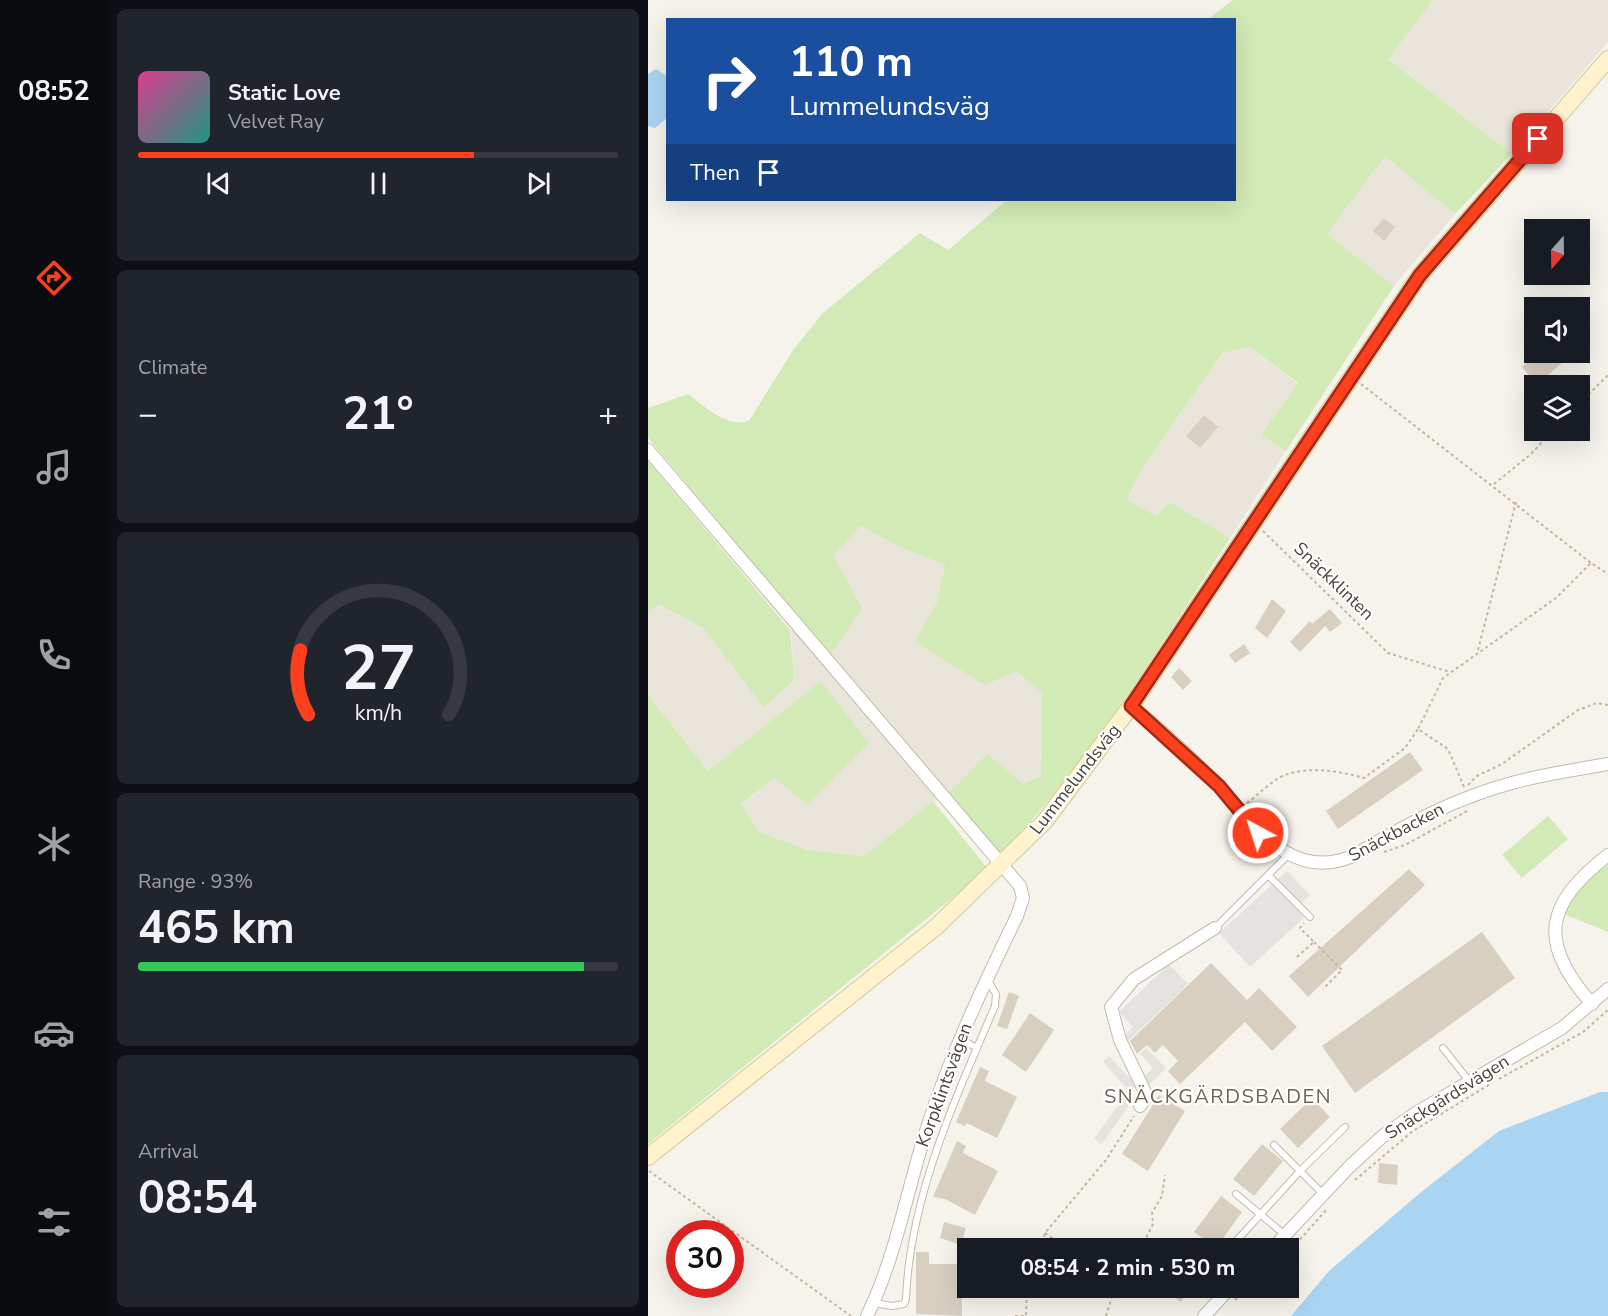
<!DOCTYPE html>
<html lang="en">
<head>
<meta charset="utf-8">
<style>
  :root { --surface:#171b24; --page:#20242c; --text:#f1f3f6; --muted:#9ea1a6; --line:#363941; --accent:#fc3f1d }
  body { margin:0; font-family:"Nunito Sans",sans-serif; background:var(--page); color:var(--text); height:100vh; display:flex; flex-direction:column; font-size:22px; white-space:nowrap }
  * { box-sizing:border-box; margin:0 }
  p { font-size:20px; color:var(--muted) }
  .icon { flex:none; width:33px; height:33px; fill:none; stroke:currentColor; stroke-width:2; stroke-linecap:round; stroke-linejoin:round }
  .map { position:relative; flex:1; overflow:hidden }
  .side { display:flex; flex-direction:column; gap:9px; padding:9px; background:#0d0f14; width:540px }
  .side>* { flex:none }
  .guide { position:absolute; left:18px; top:18px; width:570px; height:183px; border-radius:0px; box-shadow:0 6px 24px #0002; background:#1a4fa0; color:#fff; overflow:hidden }
  .needle { width:39px; rotate:200deg }
  .controls { position:absolute; left:876px; top:219px; display:grid; gap:12px }
  .controls a { display:grid; place-items:center; width:66px; height:66px; border-radius:0px; background:var(--surface); box-shadow:0 6px 24px #0002; font-size:30px }
  .speed { position:absolute; left:18px; top:1220px; display:flex; gap:12px; font-size:30px; font-weight:700; text-align:center }
  .speed>* { display:grid; place-content:center; width:78px; height:78px; border-radius:50%; background:var(--surface); box-shadow:0 6px 24px #0002; line-height:1 }
  .speed .limit { border:9px solid #d22; background:#fff; color:#111 }
  .pin { position:absolute; display:grid; place-items:center; width:51px; height:51px; color:#fff; margin:-26px; border-radius:12px; box-shadow:0 3px 9px #0006 }
  .me { position:absolute; width:66px; margin:-33px; rotate:320deg; stroke-linejoin:round; filter:drop-shadow(0 0 4px #0008) }
  .turn { display:flex; align-items:center; gap:21px; height:126px; padding:0 24px; font-size:27px }
  .turn .icon { width:78px; height:78px; stroke-width:2.5 }
  .turn b { display:block; font-size:42px; line-height:51px }
  .then { display:flex; align-items:center; height:57px; padding:0 24px; background:#0003; gap:12px; font-size:22px }
  .big { font-size:45px; font-weight:700; line-height:1.1 }
  .side .card { flex:1; display:flex; flex-direction:column; justify-content:center; gap:9px; min-width:0; padding:0 21px; border-radius:9px; background:var(--page) }
  .side .dial { align-items:center; gap:0 }
  .dial svg { height:156px; overflow:visible; fill:none; stroke:var(--line); stroke-width:7; stroke-linecap:round; text-anchor:middle }
  .dial text { fill:var(--text); stroke:none }
  .song { display:flex; align-items:center; gap:18px }
  .cover { width:72px; height:72px; border-radius:9px; background:linear-gradient(135deg,hsl(330 70% 55%),hsl(170 70% 35%)) }
  .played { height:6px; border-radius:3px; background:linear-gradient(90deg,var(--accent) 70%,var(--line) 70%) }
  .keys { display:flex; justify-content:space-around; direction:ltr }
  .heat { display:flex; justify-content:space-between; align-items:center; font-size:33px; direction:ltr }
  .charge { height:9px; border-radius:4px; background:linear-gradient(90deg,#34c759 93%,var(--line) 0) }
  .trip { position:absolute; left:309px; top:1238px; width:342px; height:60px; border-radius:0px; background:var(--surface); box-shadow:0 6px 24px #0002; font-weight:700; line-height:60px; text-align:center }
  main { display:flex; flex:1; min-height:0 }
  .tab-bar { display:flex; flex-direction:column; width:108px; justify-content:space-around; align-items:center; background:#090b0e; color:var(--muted) }
  .tab-bar .icon { width:42px; height:42px }
  .tab-bar .selected { color:var(--accent) }
  .tab-bar b { font-size:27px; color:var(--text) }
  .map>svg:first-child { display:block }
  .residential { fill:#eae5da }
  .green { fill:#d2eab5 }
  .parking { fill:#e5e3e0 }
  .water { fill:#a9d4f2 }
  .building { fill:#d8cfc1 }
  .lines { fill:none; stroke-linecap:round; stroke-linejoin:round }
  .service-casing { stroke:#c2bbae; stroke-width:8 }
  .minor-casing { stroke:#c2bbae; stroke-width:14 }
  .secondary-casing { stroke:#d6c79b; stroke-width:18 }
  .path { stroke:#c4b79f; stroke-width:2; stroke-dasharray:3 3; stroke-linecap:butt }
  .service { stroke:#fff; stroke-width:6 }
  .minor { stroke:#fff; stroke-width:12 }
  .secondary { stroke:#fff3cd; stroke-width:16 }
  .route-casing { stroke:#a42913; stroke-width:15 }
  .route { stroke:#fc3f1d; stroke-width:10 }
  .labels { text-anchor:middle; dominant-baseline:central; stroke-width:4.5; stroke-linejoin:round; paint-order:stroke }
  .street-label { font-size:18px; fill:#4b4439; stroke:#fff }
  .neighbourhood-label { font-size:20px; letter-spacing:1.5px; fill:#6e6250; stroke:#fff }
</style>
</head>
<body>
<main>
<nav class="tab-bar">
<b>08:52</b>
<svg class="icon selected" aria-label="directions" viewBox="0 0 24 24"><path d="M12 3l9 9-9 9-9-9zM9 14v-3h6M13 9l2 2-2 2"/></svg>
<svg class="icon" aria-label="music" viewBox="0 0 24 24"><path d="M9 18V5l10-2v13"/><circle cx="6" cy="18" r="3"/><circle cx="16" cy="16" r="3"/></svg>
<svg class="icon" aria-label="phone" viewBox="0 0 24 24"><path d="M5 4h4l2 5-3 2q2 4 5 5l2-3 5 2v4C11 20 4 13 5 4z"/></svg>
<svg class="icon" aria-label="climate" viewBox="0 0 24 24"><path d="M12 3v18M4 7l16 10M4 17L20 7"/></svg>
<svg class="icon" aria-label="car" viewBox="0 0 24 24"><path d="M5 17H2v-5l4-1 3-4h7l3 4 3 1v5h-3M9 17h6M6 11h13"/><circle cx="7" cy="17" r="2"/><circle cx="17" cy="17" r="2"/></svg>
<svg class="icon" aria-label="filters" viewBox="0 0 24 24"><path d="M4 7h16M4 17h16"/><circle cx="9" cy="7" r="2"/><circle cx="15" cy="17" r="2"/></svg>
</nav>
<section class="side">
<div class="card">
<div class="song"><i class="cover"></i><div><b>Static Love</b><p>Velvet Ray</p></div></div>
<div class="played"></div>
<div class="keys"><svg class="icon" aria-label="previous" viewBox="0 0 24 24"><path d="M18 5L8 12l10 7zM5 5v14"/></svg><svg class="icon" aria-label="pause" viewBox="0 0 24 24"><path d="M8 5v14M16 5v14"/></svg><svg class="icon" aria-label="next" viewBox="0 0 24 24"><path d="M6 5l10 7-10 7zM19 5v14"/></svg></div>
</div>
<div class="card"><p>Climate</p>
<div class="heat"><a>−</a><b class="big">21°</b><a>+</a></div>
</div>
<div class="card dial"><svg viewBox="0 0 100 80">
<path d="M14 69A42 42 0 1 1 86 69"/>
<path d="M14 69A42 42 0 0 1 10 36" stroke="#fc3f1d"/>
<text x="50" y="56" font-size="32" font-weight="700">27</text>
<text x="50" y="72" font-size="11">km/h</text>
</svg></div>
<div class="card"><p>Range · 93%</p><b class="big">465 km</b><div class="charge"></div></div>
<div class="card"><p>Arrival</p><b class="big">08:54</b></div>
</section>
<div class="map">
<svg width="960" height="1316" viewBox="0 0 960 1316">
  <rect width="100%" height="100%" fill="#f6f3ec"/>
  <!-- residential -->
  <path class="residential" d="M785,0H960V42L864,154L739,58Z
    M737,155L807,214L746,286L679,234Z
    M602,347L650,384L613,434L638,451L582,538L522,502L508,516L479,501L492,472L574,353Z
    M213,526L247,545L297,565L289,602L268,642L368,671L394,693L393,776L375,784L285,801L216,856L160,850L111,832L93,805L126,778L172,682L60,771L0,695V613L9,604L55,628L116,708L146,680L143,630L152,621L185,555Z"/>
  <!-- green -->
  <path class="green" d="M584,0H785L740,59L864,154L807,214L737,156L679,234L746,286L638,451L613,435L650,383L602,347L574,353L492,472L479,500L508,516L522,502L582,538C510,649 440,763 349,859L297,797L339,754L375,784L393,776L394,693L368,671L337,685L267,642L289,602L297,565L247,545L213,526L185,555L214,608L182,656L0,438V408L40,394C58,407 78,428 101,421L145,350L175,313L272,233L300,250L359,200H586V20L561,19Z
    M0,461L142,630L146,680L116,708L55,628L10,604L0,613Z
    M173,681L221,743L160,805L126,778L93,804L111,832L160,850L216,856L285,801L340,869L0,1144V695L60,771Z
    M900,816L920,839L874,878L854,855Z
    M960,865V932L916,914C920,889 940,878 960,865Z"/>
  <!-- parking -->
  <path class="parking" d="M639,871L662,895L648,908L656,918L602,967L571,933Z
    M521,964L540,984L476,1045L472,1040L485,1027L471,1012Z
    M498,1048L518,1068L501,1085L495,1078L505,1068L492,1054Z
    M461,1056L489,1086L482,1092L455,1062Z
    M479,1093L486,1098L454,1144L446,1139Z"/>
  <!-- water -->
  <path class="water" d="M8,69L19,76L20,117L7,128L0,126V74Z
    M952,1092H960V1316H643L681,1271L772,1193L851,1131Z"/>
  <!-- building -->
  <path class="building" d="M736,218L747,227L736,241L725,231Z
    M890,352H908L916,361L889,385L874,367Z
    M556,415L570,427L552,448L538,436Z
    M624,599L638,611L619,638L607,628Z
    M682,609L694,623L682,632L677,626L652,652L642,642L662,621L664,624Z
    M596,644L602,653L587,663L581,655Z
    M531,668L544,681L535,690L523,677Z
    M762,752L775,770L690,829L678,811Z
    M761,869L777,885L660,997L641,976Z
    M834,932L867,978L707,1093L674,1046Z
    M563,963L599,1000L611,988L649,1027L624,1051L597,1022L532,1084L520,1071L530,1061L515,1045L507,1053L499,1045L489,1054L482,1041Z
    M361,992L371,996L359,1029L349,1026Z
    M382,1013L406,1030L378,1072L354,1055Z
    M332,1067L341,1071L337,1081L369,1097L349,1138L319,1123L317,1126L308,1122Z
    M511,1095L537,1111L500,1171L474,1154Z
    M664,1098L682,1117L650,1148L632,1129Z
    M309,1141L318,1146L315,1153L350,1171L327,1215L297,1199L285,1197Z
    M614,1144L635,1161L606,1196L585,1179Z
    M731,1163L750,1165L749,1185L730,1183Z
    M573,1196L594,1212L568,1248L546,1232Z
    M296,1222L318,1228L313,1245L292,1238Z
    M268,1252H281V1264H314V1316L268,1314Z
    M511,1287H543L533,1302Z"/>
  <g class="lines">
    <defs>
      <path id="service" d="M621,876L662,917
        M567,928L641,854
        M311,1038L329,1048
        M795,1048L821,1081
        M626,1145L675,1194
        M588,1194L637,1235
        M547,1245L551,1248
        M582,1248L651,1172L697,1127
        M225,1303L244,1306L256,1304L258,1299C262,1197 307,1099 347,1006L348,994L339,979"/>
      <path id="minor" d="M0,450L372,886L375,898L369,916C334,988 301,1058 277,1134C258,1195 247,1259 219,1316
        M483,706C514,730 542,757 569,784C606,823 641,883 705,856C756,826 807,798 864,783C895,774 928,770 960,764
        M944,1004C889,942 897,904 960,855
        M492,1106L499,1096L472,1040L463,1007L486,979L567,928
        M625,1248L702,1166L736,1135L771,1111L914,1028L960,989
        M556,1316L583,1287"/>
      <path id="secondary" d="M0,1157L288,927L397,821L483,706L772,275L960,59"/>
    </defs>
    <!-- service casing -->
    <use href="#service" class="service-casing"/>
    <!-- minor casing -->
    <use href="#minor" class="minor-casing"/>
    <!-- secondary casing -->
    <use href="#secondary" class="secondary-casing"/>
    <!-- path -->
    <path class="path" d="M713,384L943,563
      M932,403L960,375
      M846,484L883,454L905,430
      M615,531L740,653L802,672
      M830,650L868,502
      M820,785L829,776L854,764L930,710L949,703L960,705
      M816,787L800,749L770,729L795,678L908,598L943,563L960,574
      M599,803C610,795 624,780 637,775C662,766 691,771 716,778L757,748L770,729
      M736,852L757,845L819,811
      M666,942L694,970L675,989
      M649,957L666,942L652,928L656,923
      M851,1079L935,1032L960,1010
      M1,1171L203,1316
      M707,1180L765,1131L844,1083
      M397,1233L418,1248
      M392,1248L397,1233L458,1160L486,1116
      M493,1248L505,1224L504,1213L514,1196L517,1175
      M640,1253L680,1208
      M587,1300L604,1287
      M367,1316H378L379,1287
      M458,1316L467,1287"/>
    <!-- service -->
    <use href="#service" class="service"/>
    <!-- minor -->
    <use href="#minor" class="minor"/>
    <!-- secondary -->
    <use href="#secondary" class="secondary"/>
  </g>
  <g class="lines">
    <defs>
      <path id="route" d="M610,833L571,786L483,706L772,275L890,139"/>
    </defs>
    <!-- route casing -->
    <use href="#route" class="route-casing"/>
    <!-- route -->
    <use href="#route" class="route"/>
  </g>
  <g class="labels">
    <!-- street labels -->
    <g class="street-label">
      <text transform="translate(686 581) rotate(44)">Snäckklinten</text>
      <text transform="translate(427 779) rotate(-52)">Lummelundsväg</text>
      <text transform="translate(748 832) rotate(-28)">Snäckbacken</text>
      <text transform="translate(296 1085) rotate(-70)">Korpklintsvägen</text>
      <text transform="translate(799 1097) rotate(-32)">Snäckgärdsvägen</text>
    </g>
    <!-- neighbourhood labels -->
    <g class="neighbourhood-label">
      <text x="570" y="1096">SNÄCKGÄRDSBADEN</text>
    </g>
  </g>
</svg>
<div class="controls">
<a><svg class="needle" viewBox="-14 -14 28 28"><path d="M0-13l5 13h-10z" fill="#e53935"/><path d="M0 13l5-13h-10z" fill="#9ea1a6"/></svg></a>
<a><svg class="icon" aria-label="sound" viewBox="0 0 24 24"><path d="M4 9h4l5-4v14l-5-4H4zM17 9q2 3 0 6"/></svg></a>
<a><svg class="icon" aria-label="layers" viewBox="0 0 24 24"><path d="M12 4l9 5-9 5-9-5zM3 14l9 5 9-5"/></svg></a>
</div>
<div class="speed"><div class="limit">30</div></div>
<div class="pin" style="left:890px;top:139px;background:#d93025"><svg class="icon" aria-label="arrive" viewBox="0 0 24 24"><path d="M6 21V4h12l-3 4 3 4H6"/></svg></div>
<svg class="me" style="left:610px;top:833px" viewBox="-20 -20 40 40"><circle r="17" fill="#fc3f1d" stroke="#fff" stroke-width="3"/><path d="M0-11L8 9 0 5-8 9z" fill="#fff"/></svg>
<div class="trip">08:54 · 2 min · 530 m</div>
<div class="guide">
<div class="turn"><svg class="icon" aria-label="right" viewBox="0 0 24 24"><path d="M7 20v-9h11M14 6l5 5-5 5"/></svg><div><b>110 m</b>Lummelundsväg</div></div>
<div class="then">Then<svg class="icon" aria-label="arrive" viewBox="0 0 24 24"><path d="M6 21V4h12l-3 4 3 4H6"/></svg></div>
</div>
</div>
</main>
</body>
</html>
